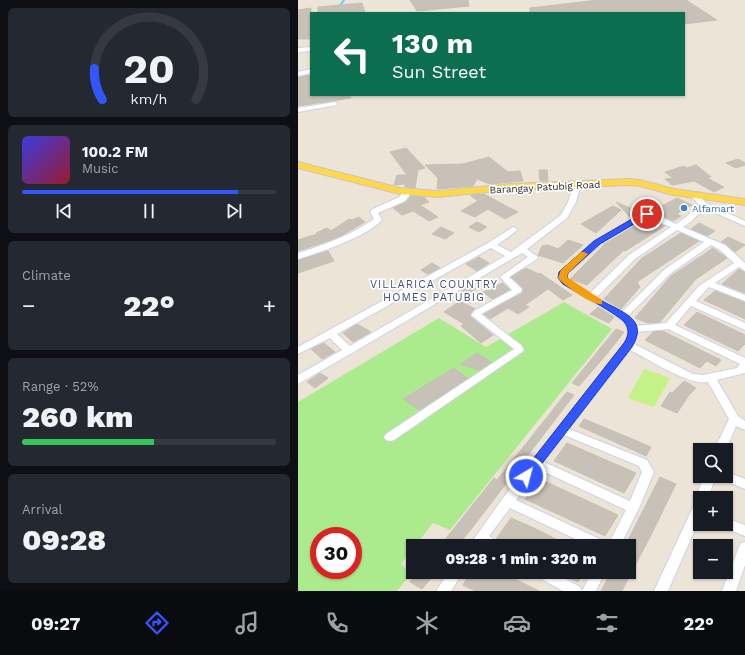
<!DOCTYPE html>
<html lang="en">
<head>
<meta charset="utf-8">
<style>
  :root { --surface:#171b24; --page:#242831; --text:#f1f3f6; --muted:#9ea1a6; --line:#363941; --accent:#3256ff }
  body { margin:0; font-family:"Work Sans",sans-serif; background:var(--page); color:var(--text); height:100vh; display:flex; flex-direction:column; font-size:15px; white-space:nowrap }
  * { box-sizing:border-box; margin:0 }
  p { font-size:13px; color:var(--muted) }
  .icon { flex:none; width:22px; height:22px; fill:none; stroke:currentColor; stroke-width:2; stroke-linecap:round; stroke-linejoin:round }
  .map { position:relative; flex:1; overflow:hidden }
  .details { display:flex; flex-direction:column; gap:8px; padding:8px; background:#0d0f14; width:298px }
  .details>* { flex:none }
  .guide { position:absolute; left:12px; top:12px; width:375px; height:84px; border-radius:0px; box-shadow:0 1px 3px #0004; background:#0b6e4f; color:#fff; overflow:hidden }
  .tools { position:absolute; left:395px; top:443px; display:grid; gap:8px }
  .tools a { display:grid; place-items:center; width:40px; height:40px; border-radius:0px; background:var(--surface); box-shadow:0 1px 3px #0004; font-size:20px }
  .speed { position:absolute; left:12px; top:527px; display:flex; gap:8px; font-size:20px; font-weight:700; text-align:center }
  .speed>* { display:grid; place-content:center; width:52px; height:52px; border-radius:50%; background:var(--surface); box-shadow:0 1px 3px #0004; line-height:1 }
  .speed .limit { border:6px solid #d22; background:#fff; color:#111 }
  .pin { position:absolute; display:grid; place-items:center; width:34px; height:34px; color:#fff; margin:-17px; border:2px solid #fff; border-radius:50%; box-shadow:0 1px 4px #0007 }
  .me { position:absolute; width:44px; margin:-22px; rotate:37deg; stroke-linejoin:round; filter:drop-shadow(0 0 3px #0008) }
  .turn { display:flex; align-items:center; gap:14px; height:84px; padding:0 16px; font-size:18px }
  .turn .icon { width:52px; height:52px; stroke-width:2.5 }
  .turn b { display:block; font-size:28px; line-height:34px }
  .big { font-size:30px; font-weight:800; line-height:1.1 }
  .details .card { flex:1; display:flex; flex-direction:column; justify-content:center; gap:6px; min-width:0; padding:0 14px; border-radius:6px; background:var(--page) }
  .details .dial { align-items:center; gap:0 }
  .dial svg { height:104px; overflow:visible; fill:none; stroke:var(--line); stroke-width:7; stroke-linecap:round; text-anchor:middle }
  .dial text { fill:var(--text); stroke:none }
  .song { display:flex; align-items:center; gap:12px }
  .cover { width:48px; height:48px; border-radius:6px; background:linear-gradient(135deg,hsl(240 70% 55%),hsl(350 70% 35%)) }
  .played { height:4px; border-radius:2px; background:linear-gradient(90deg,var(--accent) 85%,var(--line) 85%) }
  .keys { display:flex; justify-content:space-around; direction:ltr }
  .heat { display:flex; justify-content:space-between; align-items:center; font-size:22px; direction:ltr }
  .charge { height:6px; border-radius:3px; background:linear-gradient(90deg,#34c759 52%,var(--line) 0) }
  .trip { position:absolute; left:108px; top:539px; width:230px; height:40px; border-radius:0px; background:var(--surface); box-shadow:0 1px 3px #0004; font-weight:800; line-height:40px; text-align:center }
  .tab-bar { display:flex; height:64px; justify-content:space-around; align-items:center; background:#090b0e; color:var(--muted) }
  .tab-bar .icon { width:28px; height:28px }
  .tab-bar .on { color:var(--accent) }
  .tab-bar b { font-size:18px; color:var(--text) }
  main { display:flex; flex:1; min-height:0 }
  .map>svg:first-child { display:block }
  .green { fill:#acea8e; fill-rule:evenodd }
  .pitch { fill:#c4f288 }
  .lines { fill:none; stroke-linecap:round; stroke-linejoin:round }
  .stream { stroke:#5fd0fb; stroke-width:2 }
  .building { fill:#c7c1b8; stroke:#c8c0b2 }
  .minor-casing { stroke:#cdd1e3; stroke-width:2 }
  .major-casing { stroke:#c7c7c7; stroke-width:2 }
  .minor { fill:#fff; fill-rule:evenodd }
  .major { fill:#ffd74b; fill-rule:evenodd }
  .route { fill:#3256ff; stroke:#2038a6 }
  .slow { fill:#f59e0b }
  .shop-dot { fill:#3f7fe0; stroke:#fff; stroke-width:1.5 }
  .labels { text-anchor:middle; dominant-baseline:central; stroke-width:3.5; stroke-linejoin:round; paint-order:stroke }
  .street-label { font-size:10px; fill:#282828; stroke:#fff }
  .shop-label { font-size:10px; fill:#366cbe; stroke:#fff; text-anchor:start }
  .neighbourhood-label { font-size:11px; letter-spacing:1px; fill:#444e7d; stroke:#fff }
</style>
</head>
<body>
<main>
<section class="details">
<div class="card dial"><svg viewBox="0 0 100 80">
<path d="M14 69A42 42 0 1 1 86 69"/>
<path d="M14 69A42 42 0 0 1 8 45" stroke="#3256ff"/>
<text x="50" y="56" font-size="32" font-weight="700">20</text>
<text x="50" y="72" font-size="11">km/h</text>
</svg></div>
<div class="card">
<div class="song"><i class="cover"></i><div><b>100.2 FM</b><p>Music</p></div></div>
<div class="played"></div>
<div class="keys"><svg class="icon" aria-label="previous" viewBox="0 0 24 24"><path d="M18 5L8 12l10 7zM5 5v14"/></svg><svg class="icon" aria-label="pause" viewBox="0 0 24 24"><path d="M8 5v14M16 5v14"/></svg><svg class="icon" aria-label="next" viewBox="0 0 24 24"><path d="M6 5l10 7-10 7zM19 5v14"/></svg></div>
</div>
<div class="card"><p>Climate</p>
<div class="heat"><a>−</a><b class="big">22°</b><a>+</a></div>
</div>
<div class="card"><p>Range · 52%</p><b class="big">260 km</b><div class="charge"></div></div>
<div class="card"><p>Arrival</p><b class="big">09:28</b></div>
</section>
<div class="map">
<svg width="447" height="591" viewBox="0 0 447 591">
  <rect width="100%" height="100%" fill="#ede4d8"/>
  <!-- green -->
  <path class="green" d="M266,302L314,329L152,530L135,523L117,546H115V549L103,564L113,574L99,591H0V402L141,318L188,347ZM21,536H55V570H21Z"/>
  <!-- pitch -->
  <path class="pitch" d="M346,369L372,378L356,407L330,398Z"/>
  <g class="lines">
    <!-- stream -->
    <path class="stream" d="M41,7L46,0"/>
  </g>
  <!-- building -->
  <path class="building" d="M112,0H170L171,6L119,11Z
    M300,0H388L419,20L386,24V13H232V8Z
    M64,3L67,13H20V7Z
    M13,8V39H0V10Z
    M13,75V95H52L53,98L0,106V77Z
    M108,148L127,168L120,170L117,188L107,187V184L96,185L99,175H109L92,152Z
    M191,157L210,172L222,171L225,181L192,184L179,179L175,186L139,189L140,178L127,165L165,164Z
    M440,159L447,163V165L438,168L428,163Z
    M398,165L413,177L409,178L426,187L416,192L396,181L374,185L367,179L375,178L367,172L386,166L389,168Z
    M241,170H249L250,181H242Z
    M186,194L210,207L220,212L207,219L190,209L177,217L163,211L180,201L172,195Z
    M113,196L126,197L131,202L122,205L140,217L131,221L115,211L104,215L95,208L108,202Z
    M379,198L394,205L378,214L383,216L375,221L352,210L345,211L333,218L318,202L332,208L346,200L362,207Z
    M315,206L323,210L298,233L283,224Z
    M61,217L67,222L39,238L0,251V240L19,234L18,233L29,228L33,231L51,219L54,220Z
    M349,219L367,226L327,251L326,250L289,285L272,279L308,243Z
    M179,222L189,227L181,232L171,227Z
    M401,223L417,231L409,236L393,229Z
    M143,227L156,233L147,239L134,234Z
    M383,233L401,241L339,282L342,287L323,309L306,299L344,258Z
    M430,237L447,245L437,252L423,242Z
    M270,240L285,245L265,263L240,255L244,246L250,245L260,249Z
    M415,248L429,258L398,279L362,322L350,323L337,318L373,276Z
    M30,251L36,261L0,273V260Z
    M181,257L191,263L179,271L168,264Z
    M134,263L142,268L130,274L123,270Z
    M228,268L241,274L242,273L274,295L265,300L250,289L227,305L231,307L220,314L210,308L192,319L186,314L224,293V287L213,277Z
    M441,269L447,272V293L424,284Z
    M205,283L212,290L194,299L185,292Z
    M171,286L178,289L170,296L162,292Z
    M417,291L447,302V319L406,300Z
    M162,301L177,309L172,316L195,335L183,343L163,326L166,324L146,312Z
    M300,307L316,317L311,323L292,314Z
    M399,312L447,335V344L440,351L386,325Z
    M59,324L73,332L55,342L45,333Z
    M318,329L326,332L308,355L281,386L274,383Z
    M365,331L423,360L418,366L409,361L402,368L347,340L355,332Z
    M26,343L37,352L24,359L13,349Z
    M179,353L193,362L182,370L162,364Z
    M156,368L170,378L121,410L105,399Z
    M22,373L30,378L17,388L9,382Z
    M386,381L398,388L391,395L379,413L363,406L372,392L374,393Z
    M269,392L276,395L171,532L159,546H142L196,478L199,480Z
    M286,419L327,436L353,447L348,456L281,426Z
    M269,443L338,473L326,493L256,461Z
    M362,477L378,484L353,535L324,591H303L313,572H331V546H327Z
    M242,479L320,515L307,536L227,499Z
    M213,518L236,528L272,546H211L205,544L198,539Z
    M121,572H138L124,589L112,582Z
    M183,572H203L241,591H177L165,585L171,574L179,577Z
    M258,572H286L280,582Z"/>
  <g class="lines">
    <defs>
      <path id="minor" d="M13,47V51L0,52V48Z
        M13,69V73L0,76V72Z
        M37,102L39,103V105L0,112V108Z
        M276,183H282L283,185L278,202L269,218L229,249L240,257L239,259L211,277L223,288L224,290L223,292L183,314L223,345L226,350L224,352L96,440L92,441L88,440L86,437L88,434L216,349L173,315L176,311L214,290L202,277L230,257L224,253L54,353L0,384V375L44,350L32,338L0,354V347L190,243L215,227L219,229L218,231L199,245L213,252L263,215L270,202ZM193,248L207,256L52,346L39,334Z
        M107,190H110L114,192L107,201L80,213L84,220C70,236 21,253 0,259V253C26,245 53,235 76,219L72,212L73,210L101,197Z
        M393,193H399L408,203L447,221V226L406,208L394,221L385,227L427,245L447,263V271L441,267L417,283L447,295V301L411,287L398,301L447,323V330L393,306L377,325L447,358V373L419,380L440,416L447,421V430L438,426L428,450H416L431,419L410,382C391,386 350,359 332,350L271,429L349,460L356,472L341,508L322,546H292L212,508L191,536L200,542L202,546H171L205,498L327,344C330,335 332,328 325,321L265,284L261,277L262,272L296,241L346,212H352L378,224L388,217L401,205L392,195ZM349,217L373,227L331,255L292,293L271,280L269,277L270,273L302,245ZM379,230L406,242L367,269L324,312L299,297L337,259ZM413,245L421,249L436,263L401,286L368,323L338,326L330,316L373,273ZM370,329L442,364L439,368L405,375L395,374L336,344L339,332ZM266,435L341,466L344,472L332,501L246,462ZM240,469L328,510L310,545L308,542L218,500Z
        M428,472L447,479V489L423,479L421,476H428Z
        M406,476H418L410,498H402V518L370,591H356L396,505L400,501L398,498Z
        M428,518L447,525V536L424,527L422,524H428Z
        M447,542V565L438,591H424L441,547L443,543Z
        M151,572H165L153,591H138Z
        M237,572H255L282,587L284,591H265L238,576Z
        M294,572H307L298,591H284Z"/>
      <path id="major" d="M0,162L102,188L140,191L212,184L331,179L342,180L376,189L447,199V205L375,195L342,186L331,185L212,190L140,197L102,194L0,168Z"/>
    </defs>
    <!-- minor casing -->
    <use href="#minor" class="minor-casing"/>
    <!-- major casing -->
    <use href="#major" class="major-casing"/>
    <!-- minor -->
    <use href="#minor" class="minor"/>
    <!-- major -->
    <use href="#major" class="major"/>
  </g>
  <!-- route -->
  <path class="route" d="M346,212L353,214L302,244L270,273L269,277C275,285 307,303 316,307C335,317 347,325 334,347L232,479H224L222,476L224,473L326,343C330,337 332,330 327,323C323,316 276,291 265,284L260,278L261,272L296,241Z"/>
  <!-- slow -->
  <path class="slow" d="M283,252H286L290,254L270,273L269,277L304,300V304C295,306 266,285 260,278L263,270Z"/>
  <!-- markers -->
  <circle class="shop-dot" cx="386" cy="208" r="4"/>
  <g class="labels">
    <!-- street labels -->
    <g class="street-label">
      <text transform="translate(247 187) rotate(-3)">Barangay Patubig Road</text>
    </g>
    <!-- shop labels -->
    <g class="shop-label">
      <text x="394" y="208">Alfamart</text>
    </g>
    <!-- neighbourhood labels -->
    <g class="neighbourhood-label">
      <text x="136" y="284">VILLARICA COUNTRY<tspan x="136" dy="13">HOMES PATUBIG</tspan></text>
    </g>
  </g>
</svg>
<div class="tools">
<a><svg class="icon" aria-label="search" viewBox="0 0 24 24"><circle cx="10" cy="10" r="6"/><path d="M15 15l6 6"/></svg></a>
<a>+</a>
<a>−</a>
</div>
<div class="speed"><div class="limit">30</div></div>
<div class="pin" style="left:349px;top:214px;background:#d93025"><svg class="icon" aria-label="arrive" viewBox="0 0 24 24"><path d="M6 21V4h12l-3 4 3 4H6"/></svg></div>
<svg class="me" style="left:228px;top:476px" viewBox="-20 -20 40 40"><circle r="17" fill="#3256ff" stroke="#fff" stroke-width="3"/><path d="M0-11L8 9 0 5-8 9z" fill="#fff"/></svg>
<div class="trip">09:28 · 1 min · 320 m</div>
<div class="guide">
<div class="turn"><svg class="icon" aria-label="left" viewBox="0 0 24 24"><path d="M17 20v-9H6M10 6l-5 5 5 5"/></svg><div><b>130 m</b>Sun Street</div></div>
</div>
</div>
</main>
<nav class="tab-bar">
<b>09:27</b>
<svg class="icon on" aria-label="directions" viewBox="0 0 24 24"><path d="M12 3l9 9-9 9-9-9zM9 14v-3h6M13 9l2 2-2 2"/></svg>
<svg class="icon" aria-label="music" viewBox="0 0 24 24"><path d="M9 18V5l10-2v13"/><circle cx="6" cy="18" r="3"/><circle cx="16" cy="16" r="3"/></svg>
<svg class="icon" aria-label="phone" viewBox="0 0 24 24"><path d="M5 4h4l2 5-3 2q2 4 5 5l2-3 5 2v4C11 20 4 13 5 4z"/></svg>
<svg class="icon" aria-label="climate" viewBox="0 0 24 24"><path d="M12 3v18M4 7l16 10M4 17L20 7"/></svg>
<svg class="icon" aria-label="car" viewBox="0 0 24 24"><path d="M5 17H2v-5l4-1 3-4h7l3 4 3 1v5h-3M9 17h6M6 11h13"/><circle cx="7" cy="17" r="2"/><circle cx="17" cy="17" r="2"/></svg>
<svg class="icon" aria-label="filters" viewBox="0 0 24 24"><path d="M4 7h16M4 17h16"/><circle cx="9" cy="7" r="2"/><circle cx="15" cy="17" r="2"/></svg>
<b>22°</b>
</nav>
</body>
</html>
